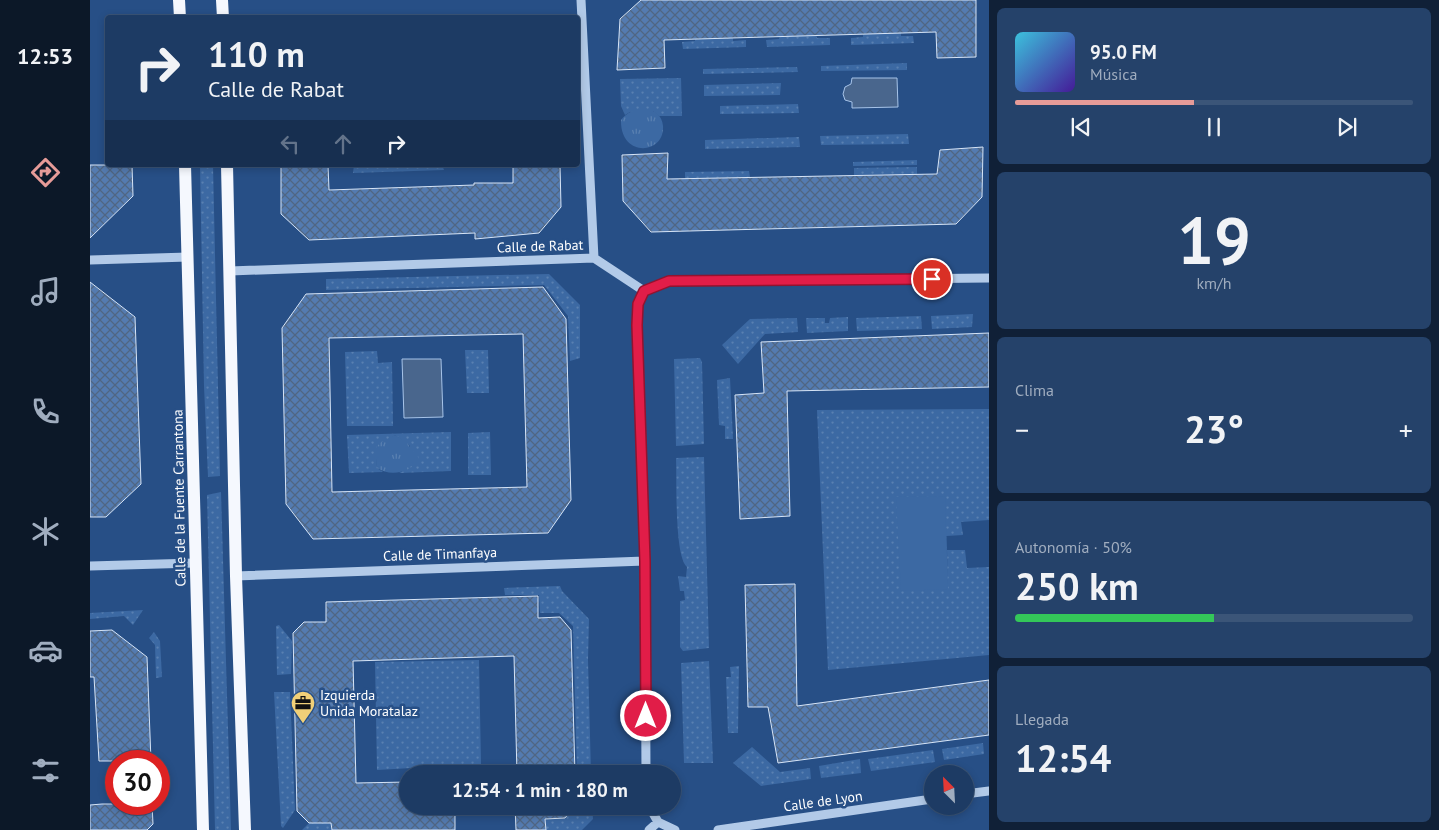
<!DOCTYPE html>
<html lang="es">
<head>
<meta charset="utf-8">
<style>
  :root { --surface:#1d3b64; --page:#25426a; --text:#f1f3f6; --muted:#a0adbf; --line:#3b5578; --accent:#e69b98 }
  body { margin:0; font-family:"PT Sans",sans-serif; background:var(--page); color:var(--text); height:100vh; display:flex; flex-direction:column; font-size:19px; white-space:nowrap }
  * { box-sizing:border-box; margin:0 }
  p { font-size:16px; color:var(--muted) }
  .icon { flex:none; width:28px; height:28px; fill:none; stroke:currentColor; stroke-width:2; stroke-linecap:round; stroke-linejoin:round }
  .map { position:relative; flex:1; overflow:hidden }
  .details { display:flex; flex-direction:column; gap:8px; padding:8px; background:#102037; width:450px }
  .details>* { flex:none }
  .guide { position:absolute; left:15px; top:15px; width:475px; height:152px; border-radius:5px; box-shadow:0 2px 8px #0003,0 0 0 1px var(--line); background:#1d3b64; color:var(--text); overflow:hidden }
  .needle { width:32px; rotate:336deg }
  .tools { position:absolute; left:834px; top:765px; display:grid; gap:10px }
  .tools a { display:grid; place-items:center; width:50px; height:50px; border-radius:50%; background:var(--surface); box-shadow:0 2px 8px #0003,0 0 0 1px var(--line); font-size:25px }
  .speed { position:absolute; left:15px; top:750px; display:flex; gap:10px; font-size:25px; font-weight:700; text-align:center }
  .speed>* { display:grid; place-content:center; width:65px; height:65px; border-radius:50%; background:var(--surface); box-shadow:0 2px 8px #0003,0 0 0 1px var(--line); line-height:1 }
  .speed .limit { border:8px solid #d22; background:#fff; color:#111 }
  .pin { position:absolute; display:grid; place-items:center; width:42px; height:42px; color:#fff; margin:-21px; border:2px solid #fff; border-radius:50%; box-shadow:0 1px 5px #0007 }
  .me { position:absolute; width:55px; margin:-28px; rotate:0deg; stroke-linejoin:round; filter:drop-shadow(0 0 4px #0008) }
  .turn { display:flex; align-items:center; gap:18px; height:105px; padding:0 20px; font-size:22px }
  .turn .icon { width:65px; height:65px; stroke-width:2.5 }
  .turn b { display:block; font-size:35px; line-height:42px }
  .lanes { display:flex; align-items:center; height:48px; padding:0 20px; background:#0003; justify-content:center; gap:25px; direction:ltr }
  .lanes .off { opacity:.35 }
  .big { font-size:38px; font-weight:600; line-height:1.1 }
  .details .tile { flex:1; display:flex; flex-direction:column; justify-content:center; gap:8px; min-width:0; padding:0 18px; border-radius:8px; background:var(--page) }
  .details .dial { align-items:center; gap:0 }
  .dial b { font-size:65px; line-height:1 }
  .song { display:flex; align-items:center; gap:15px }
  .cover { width:60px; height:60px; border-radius:8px; background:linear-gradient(135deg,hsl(190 70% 55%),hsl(260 70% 35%)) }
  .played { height:5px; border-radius:2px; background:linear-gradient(90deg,var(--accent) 45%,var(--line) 45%) }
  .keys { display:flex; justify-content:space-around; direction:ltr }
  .heat { display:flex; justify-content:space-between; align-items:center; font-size:28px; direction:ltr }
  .charge { height:8px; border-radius:4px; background:linear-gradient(90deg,#34c759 50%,var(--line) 0) }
  .trip { position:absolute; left:309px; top:765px; width:282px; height:50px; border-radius:25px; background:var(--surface); box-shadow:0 2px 8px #0003,0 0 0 1px var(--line); font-weight:600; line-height:50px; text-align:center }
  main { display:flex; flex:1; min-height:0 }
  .tab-bar { display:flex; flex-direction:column; width:90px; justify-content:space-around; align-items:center; background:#0c1828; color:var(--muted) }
  .tab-bar .icon { width:35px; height:35px }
  .tab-bar .current { color:var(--accent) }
  .tab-bar b { font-size:22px; color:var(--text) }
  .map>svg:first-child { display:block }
  .grass { fill:url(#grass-dots) }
  .park { fill:url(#park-tufts) }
  .pitch { fill:#3c69a3 }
  .water { fill:#49668d; stroke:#a7c4e9 }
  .building { fill:url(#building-cross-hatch); stroke:#d6e4f6; fill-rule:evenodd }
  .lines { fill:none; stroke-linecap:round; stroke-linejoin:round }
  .minor { stroke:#b2cae8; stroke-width:9 }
  .major { stroke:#f5f8fe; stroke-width:12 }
  .route-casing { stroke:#92132f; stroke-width:12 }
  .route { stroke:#e11d48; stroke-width:9 }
  .labels { text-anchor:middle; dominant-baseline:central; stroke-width:5; stroke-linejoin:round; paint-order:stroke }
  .street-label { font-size:14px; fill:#fff; stroke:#274f86 }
  .poi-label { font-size:14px; fill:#fff; stroke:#274f86; text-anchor:start }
</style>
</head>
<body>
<main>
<nav class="tab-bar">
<b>12:53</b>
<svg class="icon current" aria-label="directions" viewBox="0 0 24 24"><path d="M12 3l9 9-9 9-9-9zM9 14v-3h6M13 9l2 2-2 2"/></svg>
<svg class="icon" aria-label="music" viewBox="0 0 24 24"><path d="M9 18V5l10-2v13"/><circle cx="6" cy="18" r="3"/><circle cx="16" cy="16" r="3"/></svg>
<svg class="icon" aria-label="phone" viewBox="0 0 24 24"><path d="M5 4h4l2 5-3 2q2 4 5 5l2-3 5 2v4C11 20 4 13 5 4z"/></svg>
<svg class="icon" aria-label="climate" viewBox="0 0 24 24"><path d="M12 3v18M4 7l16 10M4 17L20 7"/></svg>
<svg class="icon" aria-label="car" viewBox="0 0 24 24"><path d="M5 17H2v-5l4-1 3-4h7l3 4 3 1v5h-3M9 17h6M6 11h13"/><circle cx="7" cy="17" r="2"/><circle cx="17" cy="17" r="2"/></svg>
<svg class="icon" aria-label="filters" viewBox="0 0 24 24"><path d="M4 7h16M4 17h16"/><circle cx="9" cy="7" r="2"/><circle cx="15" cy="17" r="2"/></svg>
</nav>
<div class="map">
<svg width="899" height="830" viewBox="0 0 899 830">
  <defs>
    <pattern id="grass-dots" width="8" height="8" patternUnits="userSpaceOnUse" patternTransform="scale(1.25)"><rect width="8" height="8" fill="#3c69a3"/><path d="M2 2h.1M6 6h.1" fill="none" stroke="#5980b1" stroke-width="1.8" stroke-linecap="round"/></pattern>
    <pattern id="park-tufts" width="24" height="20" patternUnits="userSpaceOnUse" patternTransform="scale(1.25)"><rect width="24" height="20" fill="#3c69a3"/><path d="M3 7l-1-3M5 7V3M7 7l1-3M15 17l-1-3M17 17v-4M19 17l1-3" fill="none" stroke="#5980b1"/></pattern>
    <pattern id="building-cross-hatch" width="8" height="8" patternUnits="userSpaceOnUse" patternTransform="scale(1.25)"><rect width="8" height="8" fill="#547bb0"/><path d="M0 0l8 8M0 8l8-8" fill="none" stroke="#506683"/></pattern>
  </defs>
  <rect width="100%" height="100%" fill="#274f86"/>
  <!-- grass -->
  <path class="grass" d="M811,32V36H823L824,43L761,45V38L773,37V33Z
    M726,34L727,38H740V45L677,47L676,40L689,39L690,35Z
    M643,36V41L656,40V47L593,49L592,42L605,41V37Z
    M817,63V70L731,71V66Z
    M707,67L708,72L613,74V69Z
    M591,78L592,116H569L563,111L540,112L535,115L531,106L530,79Z
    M691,83L690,95L614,96V85Z
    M708,104L709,113L630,114V106Z
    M818,134L819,144L731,145L730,136Z
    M709,137L710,147L615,149V140Z
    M827,160V165L763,166V162Z
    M110,165H123L130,476L118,477L114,386Z
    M264,165H352L354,170L263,173Z
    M827,167V174L764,175V168Z
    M659,171L660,177L595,179V172Z
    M459,274L490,305V358L480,361L478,316L454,285L236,290V279Z
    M883,314L882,327L842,329L841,316Z
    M831,316L832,329L767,331L766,318Z
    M758,317V331L717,333L716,318H735V323H739L740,318Z
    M707,318L708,332L675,334L648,364L632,345L660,319Z
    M375,350H398L399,393H377Z
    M287,351L288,363L302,362L303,426H257L255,352Z
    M610,358L612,362L614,444L586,446L584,359Z
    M640,378L643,439H635V426L629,425L627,380Z
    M899,409V520L871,522L873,535L856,536L855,496L858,589L857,550H875L877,568L899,567V655L738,670L727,410Z
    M361,432V471L309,473L320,467V446L305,435L286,449L287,468L293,472L259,473L257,435Z
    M400,432L401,475H378V433Z
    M614,457L619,648L593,651L590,647V601L595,600L594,591H590L588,576L596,577L597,567C584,556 587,478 586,458Z
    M131,492L141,830H125L117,495Z
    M470,586L472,591L499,619L498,660L501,774H487L483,626L469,613H450L449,595H415L414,588Z
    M53,610L43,625L34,616L0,619V613Z
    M189,625L202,641L201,674L187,675L186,626Z
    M64,632L70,641L72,677L66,678L65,645L59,638Z
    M389,660L391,764L287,770L285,662Z
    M619,661L623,763H594L591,663Z
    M649,666L648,733H638L636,677H641L640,667Z
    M184,692H200L205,810L193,828L191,826Z
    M893,743L894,754L854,760L852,749Z
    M662,747L690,772L720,768L721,779L671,786L643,763Z
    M843,750L845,762L781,771L778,759Z
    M770,759L771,773L731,778L729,766Z
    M485,806H502L503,819L492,830H456L455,819L475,818Z
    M219,823H241L242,830H212Z"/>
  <!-- park -->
  <path class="park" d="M555,108C565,111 572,115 573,126C575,155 530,158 531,120C537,112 545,109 555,108Z
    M305,435L316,442L329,458C322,473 300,477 287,468L285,449L290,443Z"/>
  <!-- pitch -->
  <path class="pitch" d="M855,496L858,589L811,591L806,497Z"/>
  <!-- water -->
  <path class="water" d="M762,78H807L808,107L762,108V102L755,100L753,94L755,87L761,84Z
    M312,359H351L353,417L314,418Z"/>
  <!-- building -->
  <path class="building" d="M551,0H886V57L847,58L846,32L574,40L575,68L527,70L530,19Z
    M893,147L892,197L866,224L561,232L533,201L532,155L578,153L577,179L847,174L850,150Z
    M0,165H42L43,196L0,238Z
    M191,165H238L239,190L384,185V183H423V165H470L471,207L449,233L385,239V233L219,240L191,214Z
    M0,282L45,317L51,484L16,517H0Z
    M453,287L476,319L481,500L458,533L223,539L196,504L192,328L216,294ZM433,334L437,487L242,492L239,338Z
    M899,333V387L697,391L700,516L650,519L645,395L674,393L671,342Z
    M705,584L707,706L899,680V735L688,763L678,707H658L655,585Z
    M448,596V618L470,617L481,630L485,774H427L424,656L263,661L266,783L318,782V806H365V830H242L241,823H219L207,811L203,633L214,622H236V602Z
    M22,630L57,657L61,761H9L4,677H0V631Z
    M12,804H62L63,824L57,830H0V805Z
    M425,806H485L475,818L455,819L456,830H426Z"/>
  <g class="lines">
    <!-- minor -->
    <path class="minor" d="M491,0L504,258
      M0,260L98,257
      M140,271L504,258L554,291
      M554,291L548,304L547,325L555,561L556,774
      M554,291L579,281L899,278
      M0,566L105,563
      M146,576L555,561
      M875,794L899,791
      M559,806L568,822
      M568,822L585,830
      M559,830L568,822
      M628,830L842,799"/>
    <!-- major -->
    <path class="major" d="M89,0L90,18
      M132,0L133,18
      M95,165L113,830
      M137,165L146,576L155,830"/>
  </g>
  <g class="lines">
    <defs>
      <path id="route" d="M556,716L555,561L547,325L548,304L554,291L579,281L842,279"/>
    </defs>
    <!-- route casing -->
    <use href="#route" class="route-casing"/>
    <!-- route -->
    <use href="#route" class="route"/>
  </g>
  <!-- icons -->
  <defs>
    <symbol id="office-pin" viewBox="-11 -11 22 30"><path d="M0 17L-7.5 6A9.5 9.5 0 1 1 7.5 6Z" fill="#f1d078" stroke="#274f86"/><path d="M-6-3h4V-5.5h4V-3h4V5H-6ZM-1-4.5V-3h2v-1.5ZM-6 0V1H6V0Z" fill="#111"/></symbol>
  </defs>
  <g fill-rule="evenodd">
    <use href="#office-pin" x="199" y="689" width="28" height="38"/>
  </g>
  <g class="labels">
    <!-- street labels -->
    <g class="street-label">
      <text transform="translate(450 246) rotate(-2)">Calle de Rabat</text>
      <text transform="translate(89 498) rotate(-91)">Calle de la Fuente Carrantona</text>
      <text transform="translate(350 554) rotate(-2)">Calle de Timanfaya</text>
      <text transform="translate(733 801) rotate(-8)">Calle de Lyon</text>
    </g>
    <!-- poi labels -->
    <g class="poi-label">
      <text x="230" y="695">Izquierda<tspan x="230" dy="16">Unida Moratalaz</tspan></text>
    </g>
  </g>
</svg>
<div class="tools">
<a><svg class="needle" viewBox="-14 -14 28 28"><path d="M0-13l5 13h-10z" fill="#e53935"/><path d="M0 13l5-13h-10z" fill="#a0adbf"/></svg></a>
</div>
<div class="speed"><div class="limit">30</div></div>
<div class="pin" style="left:842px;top:279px;background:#d93025"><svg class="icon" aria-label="arrive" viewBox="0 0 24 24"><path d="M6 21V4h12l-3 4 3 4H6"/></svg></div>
<svg class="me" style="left:556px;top:716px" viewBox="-20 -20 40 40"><circle r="17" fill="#e11d48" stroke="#fff" stroke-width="3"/><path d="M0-11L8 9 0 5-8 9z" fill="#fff"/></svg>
<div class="trip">12:54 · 1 min · 180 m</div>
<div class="guide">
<div class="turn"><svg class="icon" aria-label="right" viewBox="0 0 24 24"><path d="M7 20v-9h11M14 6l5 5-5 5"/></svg><div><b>110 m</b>Calle de Rabat</div></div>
<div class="lanes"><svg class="icon off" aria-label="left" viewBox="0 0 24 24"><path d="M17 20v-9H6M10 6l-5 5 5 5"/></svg><svg class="icon off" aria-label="ahead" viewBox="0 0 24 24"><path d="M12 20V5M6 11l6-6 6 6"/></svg><svg class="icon" aria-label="right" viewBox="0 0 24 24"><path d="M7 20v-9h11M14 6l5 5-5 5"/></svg></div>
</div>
</div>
<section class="details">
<div class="tile">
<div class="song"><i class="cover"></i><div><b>95.0 FM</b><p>Música</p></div></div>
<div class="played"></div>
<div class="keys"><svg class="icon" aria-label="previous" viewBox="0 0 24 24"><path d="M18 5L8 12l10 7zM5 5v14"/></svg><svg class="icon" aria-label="pause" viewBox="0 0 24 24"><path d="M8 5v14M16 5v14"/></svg><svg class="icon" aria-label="next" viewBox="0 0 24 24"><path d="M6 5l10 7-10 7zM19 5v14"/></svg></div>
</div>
<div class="tile dial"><b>19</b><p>km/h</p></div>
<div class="tile"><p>Clima</p>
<div class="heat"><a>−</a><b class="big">23°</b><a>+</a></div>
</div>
<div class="tile"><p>Autonomía · 50%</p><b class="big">250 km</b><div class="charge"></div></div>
<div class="tile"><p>Llegada</p><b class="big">12:54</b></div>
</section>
</main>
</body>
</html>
